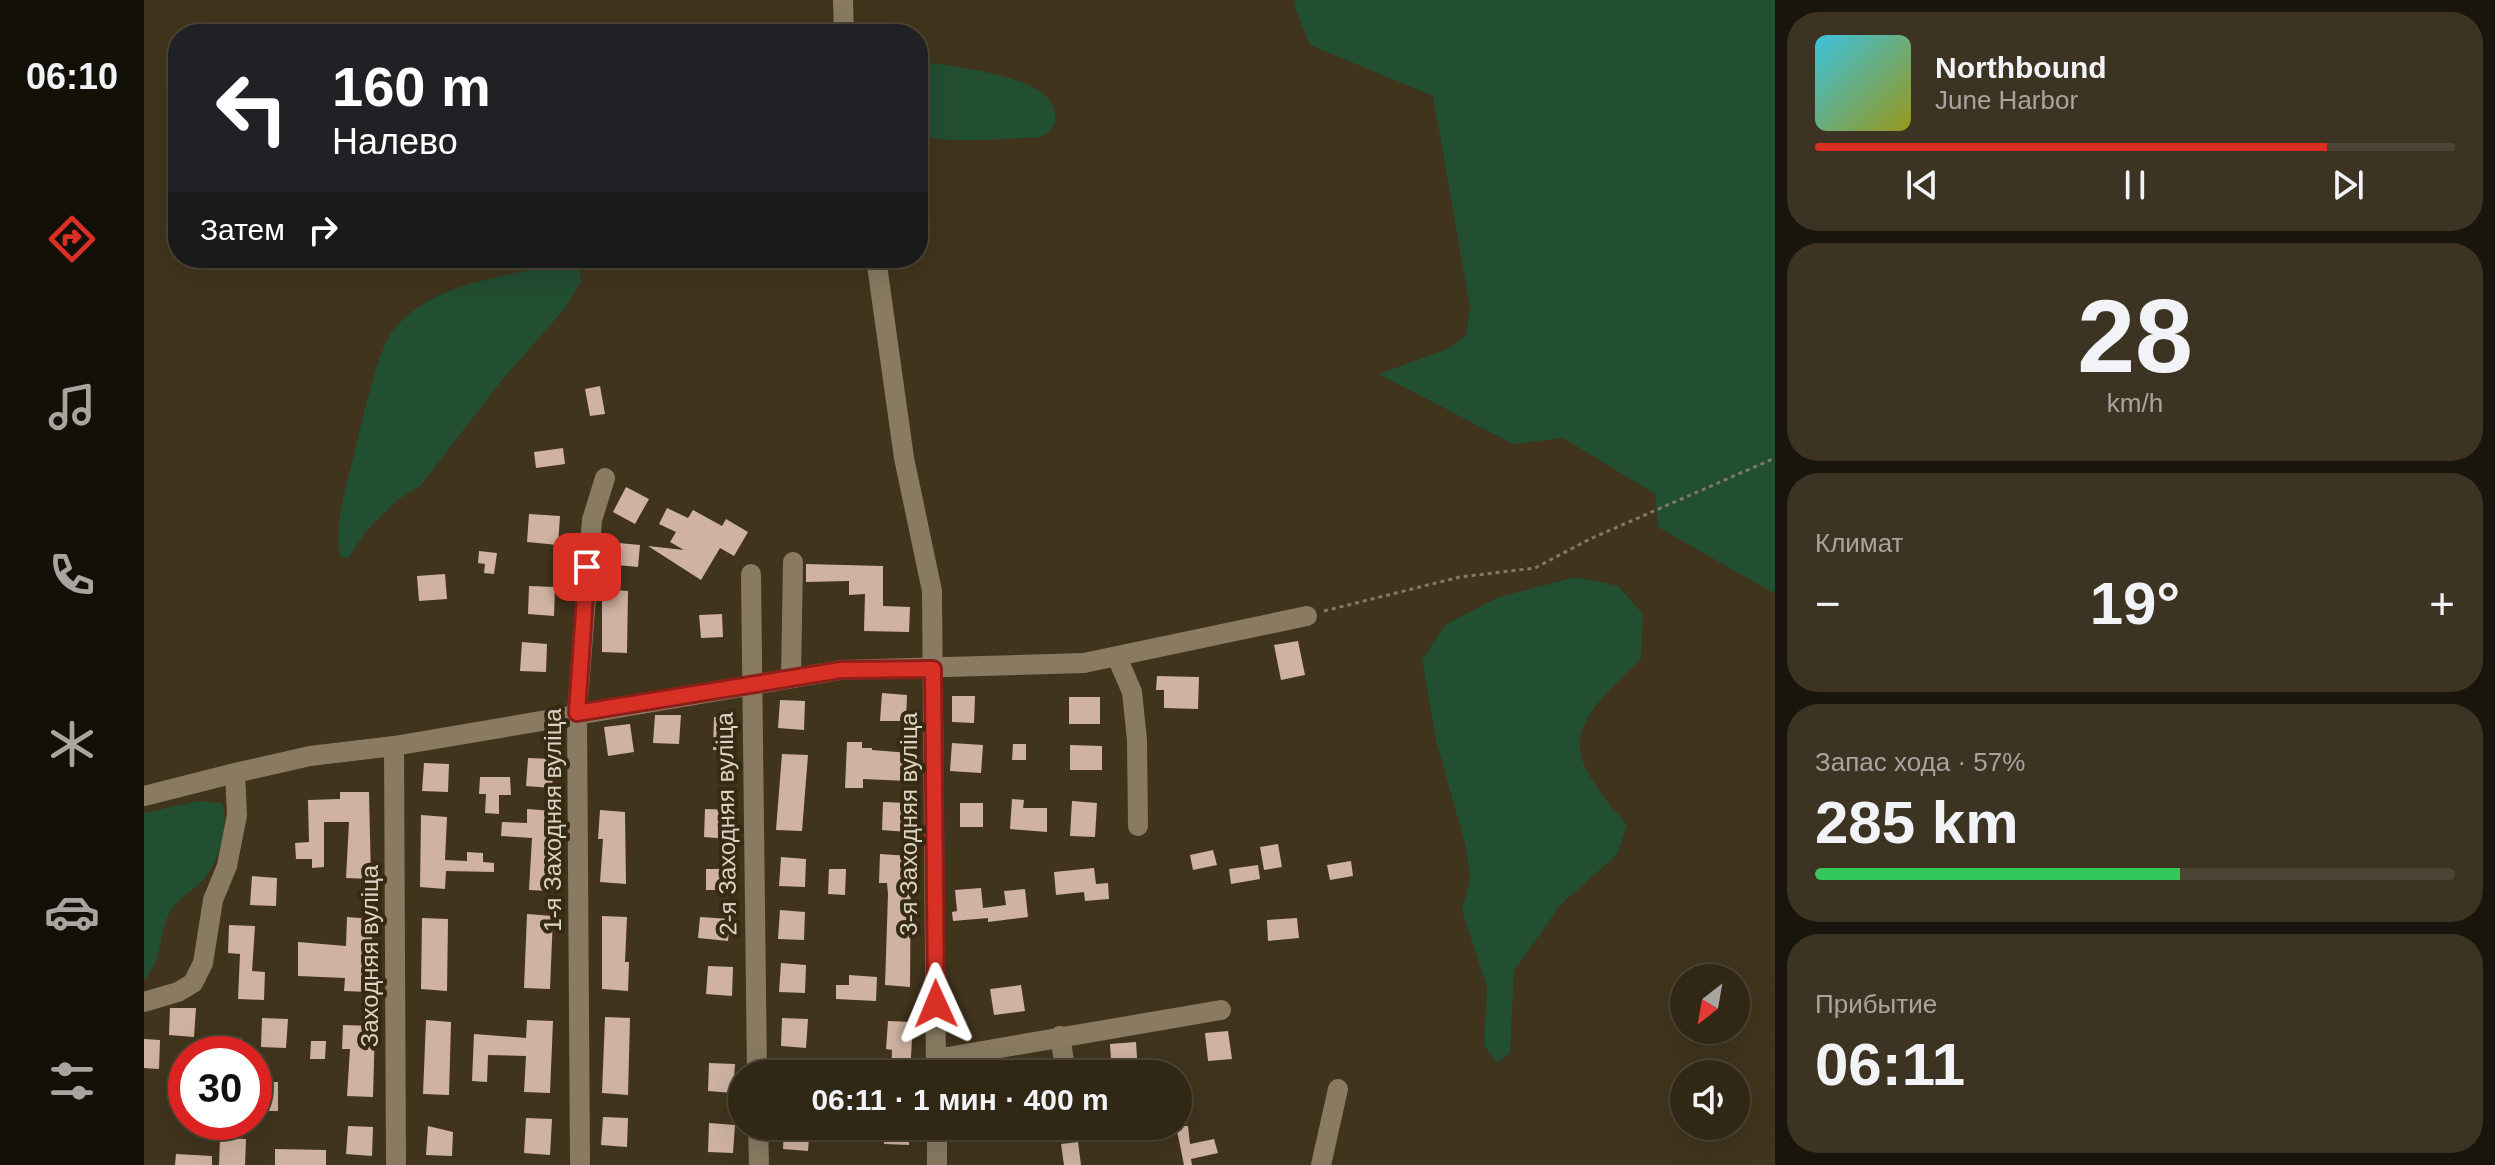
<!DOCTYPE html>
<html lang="ru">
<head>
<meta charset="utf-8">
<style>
  :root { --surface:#302715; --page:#3c3322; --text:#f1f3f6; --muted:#a8a5a0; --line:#4b4434; --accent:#d93025 }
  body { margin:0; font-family:Helvetica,sans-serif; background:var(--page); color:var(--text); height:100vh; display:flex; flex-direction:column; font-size:30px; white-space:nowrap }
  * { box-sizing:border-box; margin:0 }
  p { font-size:26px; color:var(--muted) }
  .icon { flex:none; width:44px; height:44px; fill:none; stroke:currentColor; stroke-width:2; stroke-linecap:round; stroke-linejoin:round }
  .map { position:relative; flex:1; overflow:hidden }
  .panel { display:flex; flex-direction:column; gap:12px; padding:12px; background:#1a150c; width:720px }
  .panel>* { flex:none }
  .banner { position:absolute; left:24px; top:24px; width:760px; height:244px; border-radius:32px; box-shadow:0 8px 32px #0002,0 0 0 2px var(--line); background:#202124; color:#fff; overflow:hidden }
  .needle { width:52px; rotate:211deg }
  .controls { position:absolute; left:1526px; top:964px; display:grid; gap:16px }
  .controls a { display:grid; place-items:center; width:80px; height:80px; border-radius:50%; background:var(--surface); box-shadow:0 8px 32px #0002,0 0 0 2px var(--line); font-size:40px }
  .speed { position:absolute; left:24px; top:1036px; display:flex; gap:16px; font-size:40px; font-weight:700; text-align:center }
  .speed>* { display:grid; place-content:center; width:104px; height:104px; border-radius:50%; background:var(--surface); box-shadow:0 8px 32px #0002,0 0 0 2px var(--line); line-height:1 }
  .speed .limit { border:12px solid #d22; background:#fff; color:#111 }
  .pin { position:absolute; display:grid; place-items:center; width:68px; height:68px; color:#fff; margin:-34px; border-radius:16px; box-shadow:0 4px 12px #0006 }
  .me { position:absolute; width:88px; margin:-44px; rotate:359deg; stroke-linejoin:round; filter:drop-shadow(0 0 6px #0008) }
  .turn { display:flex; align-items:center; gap:28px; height:168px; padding:0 32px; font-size:36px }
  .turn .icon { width:104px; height:104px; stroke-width:2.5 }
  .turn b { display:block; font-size:56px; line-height:68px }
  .then { display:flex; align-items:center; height:76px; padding:0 32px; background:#0003; gap:16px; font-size:30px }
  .big { font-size:60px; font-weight:700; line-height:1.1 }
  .panel .tile { flex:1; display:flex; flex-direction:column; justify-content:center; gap:12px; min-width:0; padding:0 28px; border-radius:32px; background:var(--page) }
  .panel .dial { align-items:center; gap:0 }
  .dial b { font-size:104px; line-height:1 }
  .song { display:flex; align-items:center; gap:24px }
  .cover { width:96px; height:96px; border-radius:12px; background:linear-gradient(135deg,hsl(190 70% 55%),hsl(60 70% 35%)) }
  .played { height:8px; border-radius:4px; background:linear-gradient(90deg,var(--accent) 80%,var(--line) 80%) }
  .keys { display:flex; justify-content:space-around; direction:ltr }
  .heat { display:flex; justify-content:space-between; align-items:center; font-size:44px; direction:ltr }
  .charge { height:12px; border-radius:6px; background:linear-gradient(90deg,#34c759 57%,var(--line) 0) }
  .trip { position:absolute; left:584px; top:1060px; width:464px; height:80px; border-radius:40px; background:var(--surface); box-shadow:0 8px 32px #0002,0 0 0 2px var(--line); font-weight:700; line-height:80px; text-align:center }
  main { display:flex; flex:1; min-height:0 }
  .tabs { display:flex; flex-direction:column; width:144px; justify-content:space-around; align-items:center; background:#131008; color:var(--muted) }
  .tabs .icon { width:56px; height:56px }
  .tabs .selected { color:var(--accent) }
  .tabs b { font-size:36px; color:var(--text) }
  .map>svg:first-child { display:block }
  .green { fill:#224e32 }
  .building { fill:#cfb2a1 }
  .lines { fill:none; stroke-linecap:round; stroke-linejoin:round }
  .path { stroke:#827865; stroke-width:3; stroke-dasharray:4 4; stroke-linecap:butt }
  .minor { stroke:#897a61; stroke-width:20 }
  .route-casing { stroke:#8d1f18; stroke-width:20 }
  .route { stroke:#d93025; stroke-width:14 }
  .labels { text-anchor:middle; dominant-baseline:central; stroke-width:8; stroke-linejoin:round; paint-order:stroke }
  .street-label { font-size:24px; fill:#dbd3c6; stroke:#362a12 }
</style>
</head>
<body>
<main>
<nav class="tabs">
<b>06:10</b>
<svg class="icon selected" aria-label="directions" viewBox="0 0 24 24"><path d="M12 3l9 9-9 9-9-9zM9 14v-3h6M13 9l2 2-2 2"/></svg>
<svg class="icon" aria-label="music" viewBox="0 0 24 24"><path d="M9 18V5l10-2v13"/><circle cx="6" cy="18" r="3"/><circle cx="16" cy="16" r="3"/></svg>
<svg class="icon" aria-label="phone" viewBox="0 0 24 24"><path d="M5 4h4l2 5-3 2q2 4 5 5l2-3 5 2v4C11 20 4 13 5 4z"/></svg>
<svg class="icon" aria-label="climate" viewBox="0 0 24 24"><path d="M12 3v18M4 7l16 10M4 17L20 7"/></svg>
<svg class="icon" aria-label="car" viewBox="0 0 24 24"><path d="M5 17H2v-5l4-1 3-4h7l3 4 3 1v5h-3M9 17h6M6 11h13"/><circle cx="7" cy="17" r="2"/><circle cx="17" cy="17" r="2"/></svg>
<svg class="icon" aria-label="filters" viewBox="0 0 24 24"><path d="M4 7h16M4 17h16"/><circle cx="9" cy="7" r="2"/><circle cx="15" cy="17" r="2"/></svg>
</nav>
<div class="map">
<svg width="1631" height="1165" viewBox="0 0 1631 1165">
  <rect width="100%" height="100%" fill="#40341c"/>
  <!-- green -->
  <path class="green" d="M1152,0H1631V594L1514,527L1511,494L1419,438L1369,444L1235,374L1306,348L1322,335L1326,307L1289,96L1166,45L1150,5Z
    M774,61C806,67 909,74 911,114C912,127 907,132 896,137C865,138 801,146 774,133Z
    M428,261L435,266L437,281L422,307L358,380L277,485L252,501L222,531L204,558H198C187,538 202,486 208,463C215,436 232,355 246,335C284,280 368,276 428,261Z
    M1432,577L1474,586L1499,614L1497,658C1426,729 1411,743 1483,825L1473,855L1417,904L1370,971L1366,1053L1353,1063L1340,1045L1343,987L1318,910L1326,880L1322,847L1293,744L1278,660L1301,625L1355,597Z
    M55,801L78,803C86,825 75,863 59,880C47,893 32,898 24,916C14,937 19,963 0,979V813Z"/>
  <!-- building -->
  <path class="building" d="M456,386L461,414L446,416L441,389Z
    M419,448L421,464L392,468L390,452Z
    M482,487L505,499L491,524L469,512Z
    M523,508L544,518L549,510L578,526L582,519L604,532L590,556L576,548L557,580L504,546L540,550L526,542L532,532L515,524Z
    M385,514L416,516L414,545L383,542Z
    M464,542L496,545L494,567L462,564Z
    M335,551L353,553L350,574L340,573L341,564L334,563Z
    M662,564L739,566V606L766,607L765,632L720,631L721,594L705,595V581L662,582Z
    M301,574L303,599L275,601L273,576Z
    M385,586L411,587L410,616L384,614Z
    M458,589L484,591L483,653L458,652Z
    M578,614L579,637L557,638L555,615Z
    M1154,641L1161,675L1137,680L1130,645Z
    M378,642L403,644L402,672L376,671Z
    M1013,676L1055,677L1054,709L1020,708V690H1012Z
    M738,693L763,695L762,721H736Z
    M808,696H831L830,723L808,722Z
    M925,697H956V724H925Z
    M636,700L661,701L660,730L634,728Z
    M511,715H537L535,744L509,743Z
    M570,717L592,718L591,751L569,750Z
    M486,724L490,752L464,756L460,727Z
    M703,742H718V748H728V750L766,753L764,781L719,779V788H701Z
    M808,743L839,745L837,773L806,771Z
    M869,744H882V760H868Z
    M926,745L958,746V770H926Z
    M638,754L664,755L658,831L632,830Z
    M384,758L410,759L408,788L382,786Z
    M280,763L305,764L304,792L278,791Z
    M336,777H366L367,795H355V814L341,813L342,794H335Z
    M196,792H225L227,879L202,878L205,822H180V867L168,868V859H152L151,843L165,842L164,800L196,799Z
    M868,799L880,800L879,808H903V832L866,829Z
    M928,801L953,803L951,837L926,836Z
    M739,802L765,803L763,832L738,830Z
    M816,803H839V827H816Z
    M383,809L409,811L407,891L385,890L388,838L357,836L358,822L383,823Z
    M561,809L587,810L585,839L560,837Z
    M456,810L481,812L482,884L456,882L459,839H454Z
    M277,815L303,817L301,860L323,861V852L339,853V862L350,863V872L302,871L301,889L276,887Z
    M1134,844L1138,867L1120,870L1116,847Z
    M1069,850L1073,865L1049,870L1046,855Z
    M736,854L767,856L766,987L741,985L744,894L743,883H735Z
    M637,857L662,859L661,887L635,886Z
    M1207,861L1209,876L1186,880L1183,865Z
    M1114,865L1116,879L1087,884L1085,869Z
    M950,868L952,884L964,883L965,899L941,901L940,892L912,895L910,872Z
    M562,869H591V890H562Z
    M685,869H702L701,895L684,894Z
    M108,876L133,878L132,906L106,905Z
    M837,888L839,908L862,905L860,891L881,889L884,917L844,922V918L809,921L808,912L813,911L811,890Z
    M636,910L661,912L660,940L634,939Z
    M383,914L409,916L406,989L380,988Z
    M458,916L483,917L481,962H485L484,991L458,989Z
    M203,917L229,919L225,992L200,991L201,978L154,976V942L202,946Z
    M556,917L586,919L584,941L554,938Z
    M278,918L304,919L303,991L277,989Z
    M1153,918L1155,938L1124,941L1123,920Z
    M85,925L111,926L108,971L121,972L120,1000L94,999L96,954L84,953Z
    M637,963L662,965L661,993L635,992Z
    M564,966L589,967L588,996L562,994Z
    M705,975L733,977L732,1001L692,999V985H705Z
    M877,985L881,1011L850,1015L846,989Z
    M26,1008H52L50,1037L25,1035Z
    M461,1017L486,1018L484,1095L458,1093Z
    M118,1018L144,1019L142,1048L117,1047Z
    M638,1018L664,1019L662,1048L637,1046Z
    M282,1020L307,1022L305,1095L279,1094Z
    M383,1020L409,1021L406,1093L380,1092L382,1056L344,1055L343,1082L328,1081L330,1034L382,1038Z
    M744,1021L769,1022L766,1074H747L748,1050L742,1049Z
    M199,1025L231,1026L229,1097L203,1096L206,1049H198Z
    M1084,1031L1088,1059L1064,1061L1061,1033Z
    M73,1037L98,1038L97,1054H72Z
    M0,1039L16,1040L15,1069L0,1068Z
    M167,1041H182L181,1059H166Z
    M992,1042L994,1072L968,1074L966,1044Z
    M565,1063L591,1064L589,1093L564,1091Z
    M117,1082H134V1111H113Z
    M459,1117L484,1118L483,1147L457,1145Z
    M382,1118L408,1119L406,1155L380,1153Z
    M565,1123L591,1125L589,1153L564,1152Z
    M204,1126L229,1127L228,1156L202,1154Z
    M284,1126L309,1132L308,1156L282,1155Z
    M640,1126H666L664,1151L639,1149Z
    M741,1126H766L765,1145L740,1144Z
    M958,1126H999L1000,1132L960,1139Z
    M1032,1126H1044L1046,1144L1070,1139L1074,1153L1047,1159L1048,1165H1040Z
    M76,1138L102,1139L101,1165H75Z
    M934,1142L937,1165H920L917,1144Z
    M131,1149L182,1150V1165H131Z
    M32,1154L68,1156V1165H31Z"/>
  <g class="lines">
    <!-- path -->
    <path class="path" d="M1180,611L1316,577L1391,568L1446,539L1631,458"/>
    <!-- minor -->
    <path class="minor" d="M699,0L700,34
      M732,258L760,458L788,591L792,1074
      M607,574L613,1074
      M973,657L988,692L993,740L994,826
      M647,677L649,562
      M250,746L252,1165
      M0,796L91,773
      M0,1002L34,992L49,983L59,963L69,900L83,866L93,815L91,773L166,756L250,746L697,670L940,663L1163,616
      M916,1036L922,1074
      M792,1059L1077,1010
      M614,1126L615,1165
      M793,1126V1165
      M436,1165L433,713L448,520L461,478
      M1177,1165L1194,1089"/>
  </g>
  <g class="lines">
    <defs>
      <path id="route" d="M443,567L433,713L697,670L789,669L792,1004"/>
    </defs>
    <!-- route casing -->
    <use href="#route" class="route-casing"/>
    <!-- route -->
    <use href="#route" class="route"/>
  </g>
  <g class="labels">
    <!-- street labels -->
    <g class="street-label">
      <text transform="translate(408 820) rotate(-90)">1-я Заходняя вуліца</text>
      <text transform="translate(582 824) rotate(-91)">2-я Заходняя вуліца</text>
      <text transform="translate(764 824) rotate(-90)">3-я Заходняя вуліца</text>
      <text transform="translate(225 956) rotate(-90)">Заходняя вуліца</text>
    </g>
  </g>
</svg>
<div class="controls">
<a><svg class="needle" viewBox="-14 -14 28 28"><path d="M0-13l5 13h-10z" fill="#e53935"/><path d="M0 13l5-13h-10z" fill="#a8a5a0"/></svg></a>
<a><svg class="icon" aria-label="sound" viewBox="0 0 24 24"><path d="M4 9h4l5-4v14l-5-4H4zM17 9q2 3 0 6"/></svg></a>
</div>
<div class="speed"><div class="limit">30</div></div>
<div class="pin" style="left:443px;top:567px;background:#d93025"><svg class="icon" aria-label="arrive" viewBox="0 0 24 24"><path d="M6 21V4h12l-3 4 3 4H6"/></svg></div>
<svg class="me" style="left:792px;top:1004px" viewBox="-20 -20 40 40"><path d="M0-17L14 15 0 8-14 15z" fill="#d93025" stroke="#fff" stroke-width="4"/></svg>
<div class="trip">06:11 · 1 мин · 400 m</div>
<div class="banner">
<div class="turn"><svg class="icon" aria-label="left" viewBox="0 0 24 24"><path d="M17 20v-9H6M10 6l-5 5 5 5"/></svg><div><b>160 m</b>Налево</div></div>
<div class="then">Затем<svg class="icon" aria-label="right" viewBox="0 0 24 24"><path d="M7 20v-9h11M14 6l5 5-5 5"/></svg></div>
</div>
</div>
<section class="panel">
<div class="tile">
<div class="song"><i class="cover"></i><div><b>Northbound</b><p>June Harbor</p></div></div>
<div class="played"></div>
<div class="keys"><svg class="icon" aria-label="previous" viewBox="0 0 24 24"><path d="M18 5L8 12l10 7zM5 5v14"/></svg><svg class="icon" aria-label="pause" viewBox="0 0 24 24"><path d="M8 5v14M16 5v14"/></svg><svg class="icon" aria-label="next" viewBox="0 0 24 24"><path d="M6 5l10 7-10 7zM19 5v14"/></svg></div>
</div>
<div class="tile dial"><b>28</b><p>km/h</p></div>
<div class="tile"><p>Климат</p>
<div class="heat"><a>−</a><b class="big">19°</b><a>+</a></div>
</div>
<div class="tile"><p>Запас хода · 57%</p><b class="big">285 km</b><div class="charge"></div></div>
<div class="tile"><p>Прибытие</p><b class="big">06:11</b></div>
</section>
</main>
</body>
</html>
